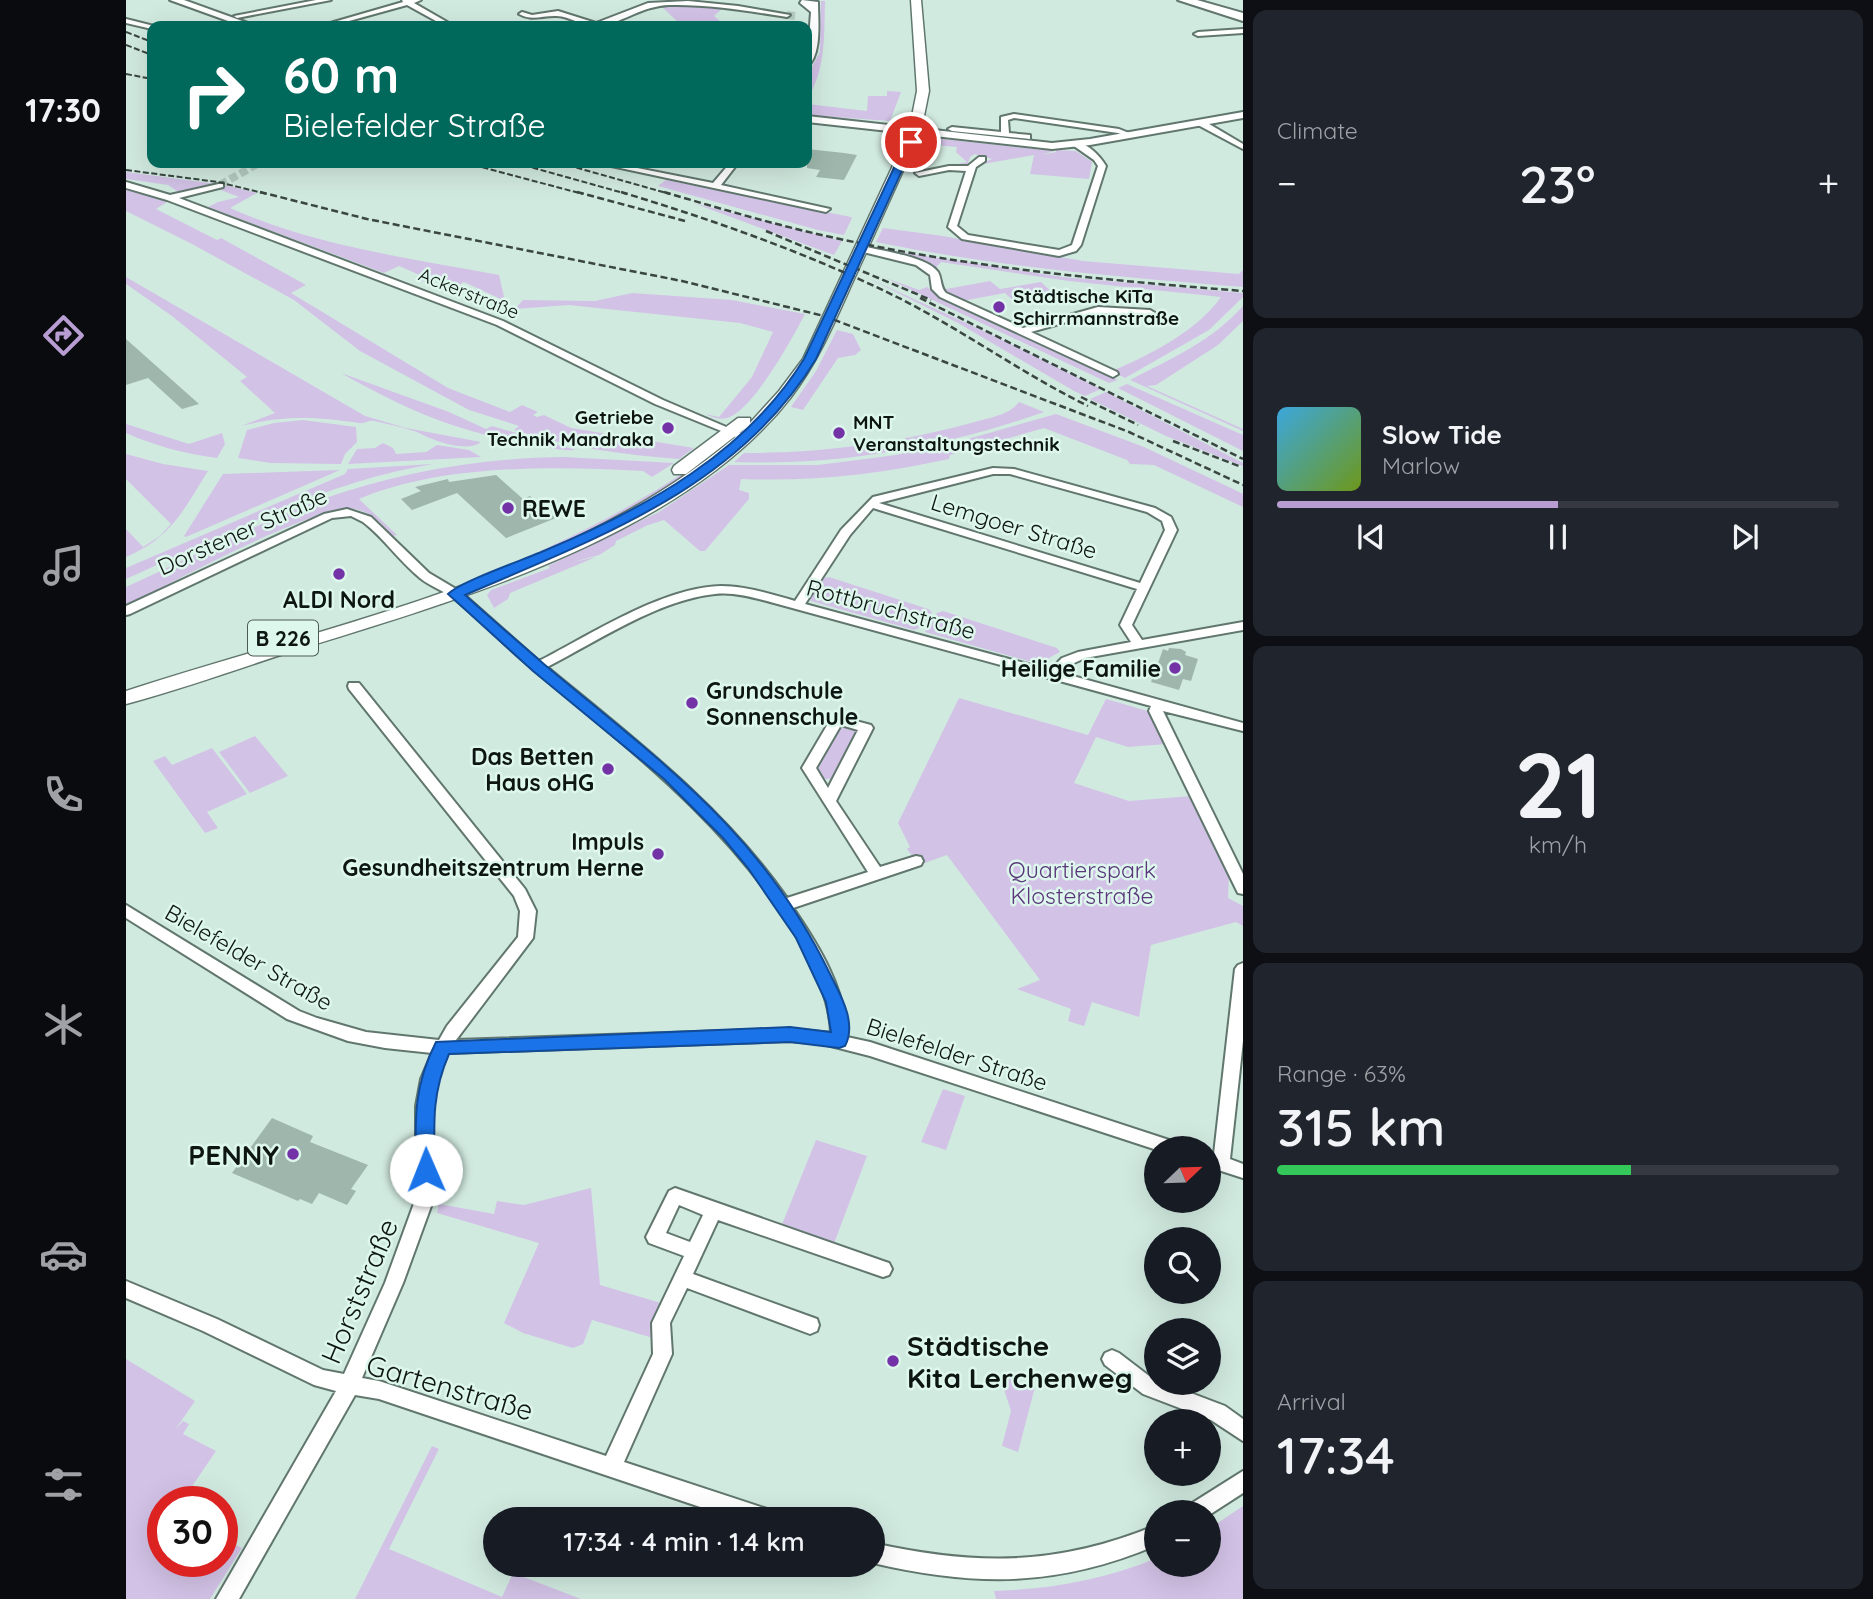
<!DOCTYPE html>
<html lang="en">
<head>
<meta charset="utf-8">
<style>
  :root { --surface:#171b24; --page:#20242c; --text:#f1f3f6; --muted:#9ea1a6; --line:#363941; --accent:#b89dd2 }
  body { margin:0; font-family:Quicksand,sans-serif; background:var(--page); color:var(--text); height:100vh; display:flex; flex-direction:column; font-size:26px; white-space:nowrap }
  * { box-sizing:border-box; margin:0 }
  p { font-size:23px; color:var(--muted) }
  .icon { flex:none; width:38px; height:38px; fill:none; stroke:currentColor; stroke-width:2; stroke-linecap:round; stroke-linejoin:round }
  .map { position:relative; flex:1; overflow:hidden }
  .side { display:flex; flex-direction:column; gap:10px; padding:10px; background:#0d0f14; width:630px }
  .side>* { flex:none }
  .guide { position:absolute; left:21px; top:21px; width:665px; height:147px; border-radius:14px; box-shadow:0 7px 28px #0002; background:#00695c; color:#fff; overflow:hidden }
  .needle { width:46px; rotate:67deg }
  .tools { position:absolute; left:1018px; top:1136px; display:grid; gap:14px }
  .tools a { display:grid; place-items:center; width:77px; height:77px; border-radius:50%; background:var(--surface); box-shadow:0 7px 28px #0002; font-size:35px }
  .speed { position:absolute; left:21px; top:1486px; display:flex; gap:14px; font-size:35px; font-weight:700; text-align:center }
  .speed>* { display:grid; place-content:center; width:91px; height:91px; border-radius:50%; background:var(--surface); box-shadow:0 7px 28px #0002; line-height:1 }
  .speed .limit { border:10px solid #d22; background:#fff; color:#111 }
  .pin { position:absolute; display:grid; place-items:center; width:60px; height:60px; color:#fff; margin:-30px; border:4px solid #fff; border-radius:50%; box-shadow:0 2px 7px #0007 }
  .me { position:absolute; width:77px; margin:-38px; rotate:359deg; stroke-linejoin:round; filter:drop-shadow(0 0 5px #0008) }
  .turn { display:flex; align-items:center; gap:24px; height:147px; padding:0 21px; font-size:32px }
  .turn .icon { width:91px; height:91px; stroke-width:2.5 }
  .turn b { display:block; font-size:49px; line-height:60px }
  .big { font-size:52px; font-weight:600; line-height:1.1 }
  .side .widget { flex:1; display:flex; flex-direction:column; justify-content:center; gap:10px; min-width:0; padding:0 24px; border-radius:14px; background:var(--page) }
  .side .dial { align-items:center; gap:0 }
  .dial b { font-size:91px; line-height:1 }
  .song { display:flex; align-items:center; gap:21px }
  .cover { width:84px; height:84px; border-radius:10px; background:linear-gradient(135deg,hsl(200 70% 55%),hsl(80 70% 35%)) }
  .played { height:7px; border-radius:4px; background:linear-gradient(90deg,var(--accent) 50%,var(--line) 50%) }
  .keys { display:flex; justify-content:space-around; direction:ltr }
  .heat { display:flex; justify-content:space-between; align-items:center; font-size:38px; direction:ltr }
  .charge { height:10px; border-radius:5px; background:linear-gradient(90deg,#34c759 63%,var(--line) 0) }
  .trip { position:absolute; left:357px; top:1507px; width:402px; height:70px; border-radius:35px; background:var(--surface); box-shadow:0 7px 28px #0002; font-weight:600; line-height:70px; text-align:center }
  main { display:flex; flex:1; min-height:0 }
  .menu { display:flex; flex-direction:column; width:126px; justify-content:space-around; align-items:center; background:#090b0e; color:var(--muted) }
  .menu .icon { width:49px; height:49px }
  .menu .current { color:var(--accent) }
  .menu b { font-size:32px; color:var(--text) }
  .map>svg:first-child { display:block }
  .green { fill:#d2c2e6 }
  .building { fill:#9eb6ac }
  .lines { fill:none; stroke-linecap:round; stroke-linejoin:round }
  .minor-tunnel { stroke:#b4cac1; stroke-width:8; stroke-dasharray:8 3.5; stroke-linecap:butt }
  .minor-casing { stroke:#61776e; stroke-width:4 }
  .secondary-casing { stroke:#61776e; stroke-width:4 }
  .primary-casing { stroke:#61776e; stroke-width:3 }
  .motorway-casing { stroke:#61776e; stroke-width:4 }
  .minor { fill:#fff; fill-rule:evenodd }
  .secondary { fill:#fff; fill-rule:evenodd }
  .primary { fill:#fff; fill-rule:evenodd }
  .motorway { fill:#fff; fill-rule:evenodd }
  .rail-far1 { stroke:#3a4642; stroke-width:2; stroke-dasharray:6 2.5; stroke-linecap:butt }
  .rail { stroke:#3a4642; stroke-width:2.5; stroke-dasharray:7 3.5; stroke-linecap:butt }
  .route { fill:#1a73e8; stroke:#114b97; stroke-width:2 }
  .poi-dot { fill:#7333a7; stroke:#def7ed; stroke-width:2.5 }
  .labels { text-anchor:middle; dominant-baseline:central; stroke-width:5; stroke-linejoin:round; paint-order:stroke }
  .far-street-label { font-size:19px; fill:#0e1613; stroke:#def7ed }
  .far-poi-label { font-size:19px; font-weight:bold; fill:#0e1613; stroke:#def7ed; text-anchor:start }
  .shield { fill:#def7ed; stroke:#4c5a54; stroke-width:2 }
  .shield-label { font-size:21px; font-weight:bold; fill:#0e1613 }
  .poi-label { font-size:23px; font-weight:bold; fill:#0e1613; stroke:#def7ed; text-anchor:end }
  .street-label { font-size:23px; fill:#0e1613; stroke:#def7ed }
  .park-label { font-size:23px; fill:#5a377b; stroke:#def7ed }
  .near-poi-label { font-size:28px; font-weight:bold; fill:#0e1613; stroke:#def7ed; text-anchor:end }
  .near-street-label { font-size:28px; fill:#0e1613; stroke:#def7ed }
</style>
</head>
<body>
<main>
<nav class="menu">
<b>17:30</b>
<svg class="icon current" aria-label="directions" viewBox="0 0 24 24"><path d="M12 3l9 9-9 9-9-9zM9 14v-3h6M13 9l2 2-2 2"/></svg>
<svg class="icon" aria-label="music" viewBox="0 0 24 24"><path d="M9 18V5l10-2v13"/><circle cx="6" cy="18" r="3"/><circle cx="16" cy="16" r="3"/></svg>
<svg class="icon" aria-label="phone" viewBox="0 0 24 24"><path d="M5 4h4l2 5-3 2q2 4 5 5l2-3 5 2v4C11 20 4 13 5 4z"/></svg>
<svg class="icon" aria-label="climate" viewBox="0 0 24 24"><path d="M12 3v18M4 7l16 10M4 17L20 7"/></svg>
<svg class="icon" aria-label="car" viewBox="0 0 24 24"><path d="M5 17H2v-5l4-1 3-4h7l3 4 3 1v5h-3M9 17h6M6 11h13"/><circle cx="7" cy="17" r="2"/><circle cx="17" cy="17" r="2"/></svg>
<svg class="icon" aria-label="filters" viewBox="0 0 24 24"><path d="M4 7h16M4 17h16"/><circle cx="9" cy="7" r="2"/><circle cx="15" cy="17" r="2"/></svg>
</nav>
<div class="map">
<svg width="1117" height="1599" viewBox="0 0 1117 1599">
  <rect width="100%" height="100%" fill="#d1eae0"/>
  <!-- green -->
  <path class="green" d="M695,1H699C698,36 700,69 681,100V76L694,52Z
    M560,3L597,8L588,16L600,26H556L534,5Z
    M761,91L775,92L764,121L681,115V104L741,111L742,96H761Z
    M816,139L928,151L916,155L930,152V150L950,151L966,162L963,179L904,174L908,155L852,165L866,159L849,154L844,157L841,166H823L841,162L830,152L831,147L796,144L797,140Z
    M0,172L91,184L54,193L42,185L0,179Z
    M540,180L725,217L726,218L718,235L692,230L532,186Z
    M99,185L131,193L104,208C188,246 283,258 373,275L379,301L338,282L333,285L312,278L302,283L291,279L296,276L273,266L258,273L82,207L92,202L113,197L90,188Z
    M0,189L41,202L30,209L91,240L95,238L180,285L165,293L322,388L384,412L396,405L412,412L407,415L411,417L418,415L445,428L568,448L553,459C498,455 442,447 388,430L393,426L343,410L234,351L168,300L66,244L0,211Z
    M567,203L716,241L708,255Z
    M757,228L817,236L957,261L1113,274L1117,270V287C994,277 871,267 750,242Z
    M754,249L937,277L1117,293V297L1083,330L999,378L986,371C1024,355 1071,331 1095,297L943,281L815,262L808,269L794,261Z
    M0,277L239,416L280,428L355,442C342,453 308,441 295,434C286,429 258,423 248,421C242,420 239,424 233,423C188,417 159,415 115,426L149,413L114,381L121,377L46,316L0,284Z
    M740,277L864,334L975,389L959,396L948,391L832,323Z
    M760,278L793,290L801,287L812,295L992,380L983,383Z
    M864,281L874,289L915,282L930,296L890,303L879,293L836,301L815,290Z
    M506,293L606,300L679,314C667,337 627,411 601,418C593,420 586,417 579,414L593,417L626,377L647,332L614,323L443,305L389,309L397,300L469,301Z
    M1117,306V321L1092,345L1030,385L1021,386L1117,429V431L1004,380C1045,359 1086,341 1117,306Z
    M711,330L727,334L735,350L729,355L712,358L677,410L665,407L690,371Z
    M215,373L323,412L360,429L366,426L450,450C433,451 414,446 397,443C324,429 279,409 215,373Z
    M1001,384L1117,435V451L992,388Z
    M980,392L1117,463V466L1040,436L964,399Z
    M893,402L918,412C819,447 713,466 608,462L618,453C697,453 773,443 849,422C863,418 884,415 893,402Z
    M930,414L1018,447L1107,489L1117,494V507L1028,465L1004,464L1001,460L918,428L824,455L823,459C754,474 686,482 615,479L613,490L623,493V499L579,551H574L538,520L522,525L490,541L489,545L473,555L447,562L470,557L384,593L382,599L368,608L361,595L365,590L424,568L422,566L533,512L603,465H692L770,455L835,441Z
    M177,420L230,427L231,442L219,454L215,464L145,463L112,458L121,430L148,423Z
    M0,424L63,444L96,433L99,444L91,458C60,454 29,446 0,433Z
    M257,443L267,448L270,454L300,452L311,445L343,450L355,457L222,464L231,449L249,448Z
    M0,454L37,464L82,471C56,512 46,537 0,557V529L17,547L34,536L45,524L0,479Z
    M438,457L548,463L526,477L517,471C428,466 316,464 233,499L271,535L267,536C255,524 245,511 228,509C189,504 42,585 0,606V587C64,558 128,525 194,500C272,472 355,458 438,457Z
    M307,464C198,482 101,534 0,579V568L219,474L222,469Z
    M568,466H571C506,514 434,546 360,577L358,575C431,546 502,510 568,466Z
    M214,470L60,537L58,536L97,474Z
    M703,577L802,609L806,612L795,627L788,630L685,601L684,598L698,578Z
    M817,611L931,648L934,652L917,661H902L799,632L811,613Z
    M833,698L962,735L980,699L1025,712L1041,744L1002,747L970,737L948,783L1003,801L1066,796L1103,874L1102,898L1117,906V926L1110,922L1025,945L1013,1017L966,1002L958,1026L942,1021L945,1009L891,989L914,980L821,855L793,865L781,849L784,847L772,823Z
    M716,725L732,731L709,779H695L688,766L711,728Z
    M129,736L162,776L124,793L93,752Z
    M86,748L121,794L81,812L92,828L79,833L27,761L39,756L46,765Z
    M817,1089L839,1096L820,1150L795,1142Z
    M690,1140L741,1156L707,1246L655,1227Z
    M465,1188L474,1285L535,1303L527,1323V1338L466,1320L457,1344L447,1348L397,1333L378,1323L413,1243L311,1213L313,1204L368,1214L371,1201L398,1205Z
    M0,1359L69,1401L49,1430L57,1421L63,1424L57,1434L90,1451L56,1501L37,1502V1561H96V1538L116,1548L84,1599H0Z
    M873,1374L909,1387L892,1452L876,1446L885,1411Z
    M306,1446L313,1449L263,1549L376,1597L387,1573L455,1599H229Z
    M1117,1506V1599H870L868,1591C925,1589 978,1580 1031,1558V1564H1083V1529Z"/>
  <!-- building -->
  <path class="building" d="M681,149L718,153L731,155L718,180L690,177L694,170L681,168Z
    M0,339L73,404L56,409L22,378L0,385Z
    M370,475L397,499L404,496L430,518L380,538L331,493L286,510L275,499L295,491L289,487L322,479L323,482Z
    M1043,648L1055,649L1060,652L1059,655L1072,659L1065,681L1057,679L1053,690L1025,682L1026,679L1021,677L1024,668L1030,669L1037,649L1042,651Z
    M146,1118L187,1136L184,1142L242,1165L225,1189L230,1191L221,1205L193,1193L186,1204L174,1199L172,1201L106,1173Z"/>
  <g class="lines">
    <!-- minor-tunnel -->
    <path class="minor-tunnel" d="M661,15L669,16
      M94,185L133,163"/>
    <defs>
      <path id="minor" d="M190,0H205L111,18L108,16Z
        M276,0H295L288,3L328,26H319L281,5L205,26H194L277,2Z
        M676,0L692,2C692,21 696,55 681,67L685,12L674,3Z
        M562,1L612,6L664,15L661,17C622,11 582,4 543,5C517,6 499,21 476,26C459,30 445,15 429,16C415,16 405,21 393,14L396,12L406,15L432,11L470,23L522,3Z
        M0,19L28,26H29H26V29L0,23Z
        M1117,29V33L1072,36L1068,34L1072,32Z
        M888,114L993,129L1008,135L1004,137L992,133L888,118L882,120L883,133L904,135V139L826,131L822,129L826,127L875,132V117Z
        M1072,121H1078L1117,144V149L1072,125Z
        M948,142C961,142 974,156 980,166L955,245L950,251L933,256L836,239L822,227L840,171L823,170L793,176L789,173L823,166H842L853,157H859V161L850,167L831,226L842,235L933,250L946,245L972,166L968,160L948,146Z
        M471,163H486L587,183L604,163H612L595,185L704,209L700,212Z
        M0,182L44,195L97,183V187L53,198L377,321L537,400L619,435L618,437H610L529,404L371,325L41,200L0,188Z
        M736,246C755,251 800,256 812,272C816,279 814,287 820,293L897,328L972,307L1024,310L1029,313L1024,316L972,313L905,332L991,372L992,374L987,377L814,297L806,289L804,275L790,265L733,251L731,249Z
        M867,468L888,469L1029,508L1045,517L1051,530L1006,625L1016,640L1117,622V630L959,658L946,664L936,673L1117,723V731L1037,711L1117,874V894L1112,893L1110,889L1023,711L1025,706L648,603C629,598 609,592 589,594C532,600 472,641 421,667C507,738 597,806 661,898L742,872L676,768L706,717L711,716L745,725L747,728L710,801L754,867L790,856L795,857L797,861L795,865L667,908C693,946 720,990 721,1037L744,1042L1046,1141L1052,1143L1055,1148H1031V1150L744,1056L697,1044L664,1041L322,1053L311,1079L306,1106L308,1198L277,1283L236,1378L253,1381L480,1456L527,1354L526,1323L558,1256L523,1243L520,1237L543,1191L549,1188L757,1261L763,1263L766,1269L763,1275L757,1277L592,1220L567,1274L691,1319L693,1325L691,1331L684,1334L561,1288L544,1323L546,1354L498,1462L641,1509L648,1512L651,1519H610L253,1399L229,1395L113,1599H90L210,1391L188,1385L77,1331L0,1298V1281L91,1319L197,1370L218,1374L259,1283L290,1198V1106L295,1079L306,1053L259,1048L222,1041L161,1019L0,918V905L173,1011L191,1018L240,1032L313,1040L321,1026L392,937L394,911L388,896L223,689L222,686L223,683H233L399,889L410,911L407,938L330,1040L664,1029L705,1033C704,1000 688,968 672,939C606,827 503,749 405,667C379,646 356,621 330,600C319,591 305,587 294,578C273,561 258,538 237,522L225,516L206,518L4,614L0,615V606L198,514L221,509L245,517L303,573L335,592L413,661C464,635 537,587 595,586C620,586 645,594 669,601L715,530L747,497ZM867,474H884L1021,512L1036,521L1039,530L1014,583L753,503ZM747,508L1011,589L994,625L1005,642L952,652L936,658L924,670L679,604L724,535ZM715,725L732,730L702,788L690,768ZM553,1205L577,1215L564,1242L540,1233Z
        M1117,963V1041L1104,1159L1117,1164V1178L1083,1167V1153L1088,1154L1109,969L1112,965Z
        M986,1350L993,1353L1031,1382H1036L1099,1406L1117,1419V1441L1085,1420L1017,1394L979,1365L976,1359L979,1353Z
        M1117,1471V1493L1083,1515V1512H1060L1063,1505Z
        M1031,1525V1545C932,1587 851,1587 747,1563V1543C851,1566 932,1566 1031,1525Z"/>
      <path id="secondary" d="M44,0H58L130,26H116Z
        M1117,112V118L964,145L926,149L681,122V116L926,143L964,139Z"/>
      <path id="primary" d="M785,0H795L803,91L795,131C772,181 750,231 727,281C709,321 692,362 665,397C558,536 328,601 167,651C111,669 56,689 0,704V691C208,623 453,576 621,427L560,474H548L546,470L548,466L612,418H624V423L653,391L677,359L783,131L791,91Z"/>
      <path id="motorway" d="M1052,0H1071L1117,13V21Z"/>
    </defs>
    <!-- minor casing -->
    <use href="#minor" class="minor-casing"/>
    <!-- secondary casing -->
    <use href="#secondary" class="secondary-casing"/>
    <!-- primary casing -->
    <use href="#primary" class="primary-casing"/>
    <!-- motorway casing -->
    <use href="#motorway" class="motorway-casing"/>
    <!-- minor -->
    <use href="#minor" class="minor"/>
    <!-- secondary -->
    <use href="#secondary" class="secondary"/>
    <!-- primary -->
    <use href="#primary" class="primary"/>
    <!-- motorway -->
    <use href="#motorway" class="motorway"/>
    <!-- rail-far1 -->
    <path class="rail-far1" d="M0,32L26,42
      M0,45L26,55
      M0,74L26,79
      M340,163L457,194
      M390,163L501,194
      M434,163L544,194
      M0,170L92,182L141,194"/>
    <!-- rail -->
    <path class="rail" d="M134,192L241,219L556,281L698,316L1003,432L1117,485
      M451,192L559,221
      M495,192C590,221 684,254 773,298C838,331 897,374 962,406
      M538,192C602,211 667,230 733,243C859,269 988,281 1117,291
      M640,231L805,300
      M794,298L1117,459
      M955,397L1012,425
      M1047,441L1113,466"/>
  </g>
  <!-- route -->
  <path class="route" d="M781,140L789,142L690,359C612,488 471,538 339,595C365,618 392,642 419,665C536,763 637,833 705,976C715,996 731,1023 719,1046L713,1048L664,1042L323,1054C305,1095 308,1127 309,1170L307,1176L300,1179L293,1176L290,1170C289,1121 287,1087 310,1042L664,1027L705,1032L700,1002L670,938L622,868L597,838L538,779L407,671L322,594C335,581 400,559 420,550C520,508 620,453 678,359Z"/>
  <!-- markers -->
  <g class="poi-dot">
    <circle cx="873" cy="307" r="7"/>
    <circle cx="542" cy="428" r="7"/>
    <circle cx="713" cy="433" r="7"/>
    <circle cx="382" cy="508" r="7"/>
    <circle cx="213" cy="574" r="7"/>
    <circle cx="1049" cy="668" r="7"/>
    <circle cx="566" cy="703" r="7"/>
    <circle cx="482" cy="769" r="7"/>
    <circle cx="532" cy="854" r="7"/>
    <circle cx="167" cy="1154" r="7"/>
    <circle cx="767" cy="1361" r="7"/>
  </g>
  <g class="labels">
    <!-- far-street labels -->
    <g class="far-street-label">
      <text transform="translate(343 293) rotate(22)">Ackerstraße</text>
    </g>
    <!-- far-poi labels -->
    <g class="far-poi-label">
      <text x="887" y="296">Städtische KiTa<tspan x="887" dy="22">Schirrmannstraße</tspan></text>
      <text x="528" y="417" text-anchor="end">Getriebe<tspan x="528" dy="22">Technik Mandraka</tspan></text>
      <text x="727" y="422">MNT<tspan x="727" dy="22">Veranstaltungstechnik</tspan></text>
    </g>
    <!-- shield labels -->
    <rect class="shield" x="122" y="620.5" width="70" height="35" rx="5"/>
    <g class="shield-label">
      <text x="157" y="638">B 226</text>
    </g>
    <!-- poi labels -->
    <g class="poi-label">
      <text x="396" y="508" text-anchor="start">REWE</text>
      <text x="213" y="599" text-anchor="middle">ALDI Nord</text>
      <text x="1035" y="668">Heilige Familie</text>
      <text x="580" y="690" text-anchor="start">Grundschule<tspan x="580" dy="26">Sonnenschule</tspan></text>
      <text x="468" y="756">Das Betten<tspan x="468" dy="26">Haus oHG</tspan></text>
      <text x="518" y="841">Impuls<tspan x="518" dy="26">Gesundheitszentrum Herne</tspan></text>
    </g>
    <!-- street labels -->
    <g class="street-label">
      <text transform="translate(888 526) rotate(17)">Lemgoer Straße</text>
      <text transform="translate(116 531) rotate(-24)">Dorstener Straße</text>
      <text transform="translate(765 609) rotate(15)">Rottbruchstraße</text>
      <text transform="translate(123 957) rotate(30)">Bielefelder Straße</text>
      <text transform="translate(831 1054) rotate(18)">Bielefelder Straße</text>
    </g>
    <!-- park labels -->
    <g class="park-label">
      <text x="956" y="869">Quartierspark<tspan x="956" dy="26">Klosterstraße</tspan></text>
    </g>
    <!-- near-poi labels -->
    <g class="near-poi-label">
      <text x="153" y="1154">PENNY</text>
      <text x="781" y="1345" text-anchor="start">Städtische<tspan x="781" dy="32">Kita Lerchenweg</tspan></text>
    </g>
    <!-- near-street labels -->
    <g class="near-street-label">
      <text transform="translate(233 1291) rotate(-67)">Horststraße</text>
      <text transform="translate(324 1387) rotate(16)">Gartenstraße</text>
    </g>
  </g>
</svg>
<div class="tools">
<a><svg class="needle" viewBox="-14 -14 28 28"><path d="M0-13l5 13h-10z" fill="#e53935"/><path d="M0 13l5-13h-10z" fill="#9ea1a6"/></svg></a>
<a><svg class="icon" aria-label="search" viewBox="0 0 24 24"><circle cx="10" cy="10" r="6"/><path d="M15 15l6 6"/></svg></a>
<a><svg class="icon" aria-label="layers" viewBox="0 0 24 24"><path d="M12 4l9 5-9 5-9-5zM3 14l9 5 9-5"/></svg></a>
<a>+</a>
<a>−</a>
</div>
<div class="speed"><div class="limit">30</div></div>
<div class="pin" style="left:785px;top:142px;background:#d93025"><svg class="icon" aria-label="arrive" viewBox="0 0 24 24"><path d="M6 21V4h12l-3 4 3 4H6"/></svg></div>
<svg class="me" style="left:300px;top:1170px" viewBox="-20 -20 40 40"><circle r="19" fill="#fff"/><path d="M0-13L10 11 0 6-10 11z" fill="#1a73e8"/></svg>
<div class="trip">17:34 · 4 min · 1.4 km</div>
<div class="guide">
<div class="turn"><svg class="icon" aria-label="right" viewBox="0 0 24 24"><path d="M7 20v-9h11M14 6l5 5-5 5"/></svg><div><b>60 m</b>Bielefelder Straße</div></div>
</div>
</div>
<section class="side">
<div class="widget"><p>Climate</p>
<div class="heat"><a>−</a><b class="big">23°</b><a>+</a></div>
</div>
<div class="widget">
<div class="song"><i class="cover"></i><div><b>Slow Tide</b><p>Marlow</p></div></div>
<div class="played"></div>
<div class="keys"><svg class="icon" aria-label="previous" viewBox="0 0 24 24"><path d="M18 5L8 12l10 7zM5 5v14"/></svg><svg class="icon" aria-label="pause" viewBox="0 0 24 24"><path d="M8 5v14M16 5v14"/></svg><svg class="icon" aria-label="next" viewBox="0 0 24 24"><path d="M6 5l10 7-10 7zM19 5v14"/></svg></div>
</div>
<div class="widget dial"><b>21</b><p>km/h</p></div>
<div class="widget"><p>Range · 63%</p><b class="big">315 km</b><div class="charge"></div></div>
<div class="widget"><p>Arrival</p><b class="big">17:34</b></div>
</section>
</main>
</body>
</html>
